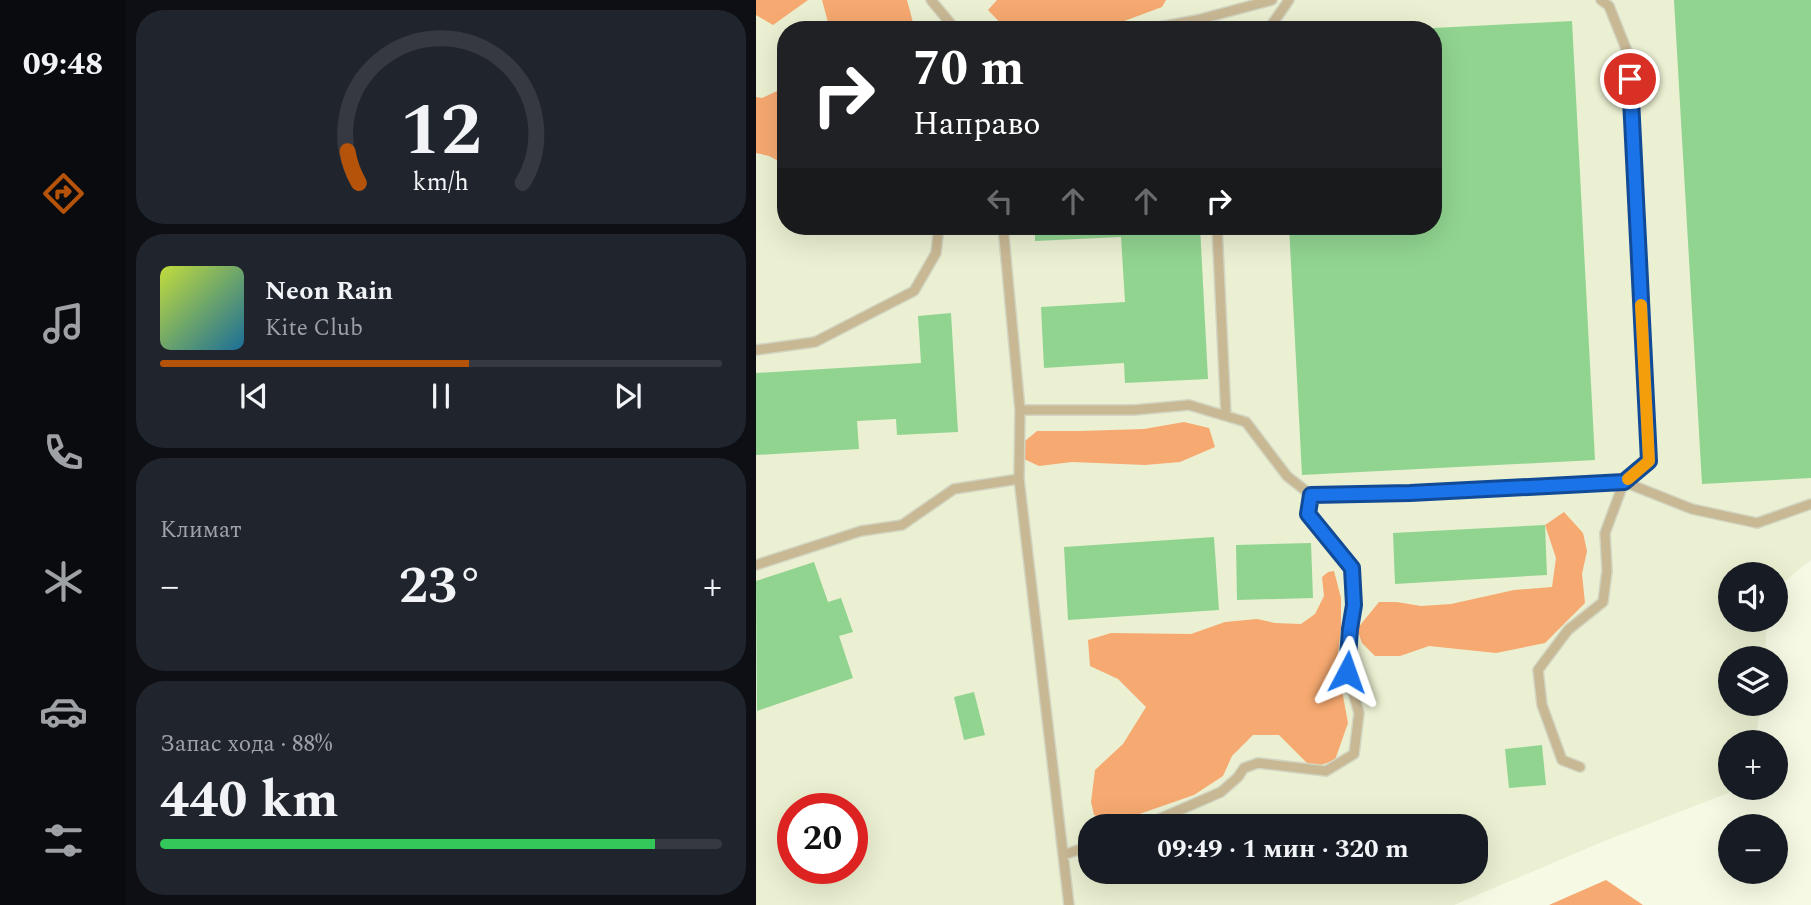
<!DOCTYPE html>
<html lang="ru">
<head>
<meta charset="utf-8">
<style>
  :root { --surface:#171b24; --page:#20242c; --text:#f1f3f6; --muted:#9ea1a6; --line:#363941; --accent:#b45309 }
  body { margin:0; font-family:Spectral,serif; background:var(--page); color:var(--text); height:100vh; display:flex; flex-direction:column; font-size:26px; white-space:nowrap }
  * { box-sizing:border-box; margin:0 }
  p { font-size:23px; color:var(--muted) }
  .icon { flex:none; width:38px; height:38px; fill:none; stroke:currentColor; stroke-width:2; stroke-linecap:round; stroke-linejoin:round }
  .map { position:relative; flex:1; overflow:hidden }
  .drawer { display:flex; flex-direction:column; gap:10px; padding:10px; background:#0d0f14; width:630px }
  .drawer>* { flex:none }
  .banner { position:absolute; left:21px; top:21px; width:665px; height:214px; border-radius:28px; box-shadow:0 7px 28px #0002; background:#202124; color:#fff; overflow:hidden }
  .fabs { position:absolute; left:962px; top:562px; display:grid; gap:14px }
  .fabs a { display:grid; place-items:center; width:70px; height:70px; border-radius:50%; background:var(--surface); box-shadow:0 7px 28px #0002; font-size:35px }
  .speed { position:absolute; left:21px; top:793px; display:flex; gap:14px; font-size:35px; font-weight:700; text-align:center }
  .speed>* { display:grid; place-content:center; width:91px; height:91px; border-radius:50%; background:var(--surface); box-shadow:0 7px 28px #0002; line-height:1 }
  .speed .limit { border:10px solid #d22; background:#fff; color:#111 }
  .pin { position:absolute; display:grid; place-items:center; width:60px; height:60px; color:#fff; margin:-30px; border:4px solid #fff; border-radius:50%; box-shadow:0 2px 7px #0007 }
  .me { position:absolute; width:77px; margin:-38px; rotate:4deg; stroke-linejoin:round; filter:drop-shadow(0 0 5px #0008) }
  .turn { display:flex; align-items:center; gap:24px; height:147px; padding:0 21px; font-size:32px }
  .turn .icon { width:91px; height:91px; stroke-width:2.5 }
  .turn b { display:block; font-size:49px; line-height:60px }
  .lanes { display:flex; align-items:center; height:66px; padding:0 21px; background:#0003; justify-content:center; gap:35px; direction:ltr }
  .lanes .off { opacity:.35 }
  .big { font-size:52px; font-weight:700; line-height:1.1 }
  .drawer .card { flex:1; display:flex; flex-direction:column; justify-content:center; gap:10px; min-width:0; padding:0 24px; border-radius:28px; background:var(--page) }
  .drawer .dial { align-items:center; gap:0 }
  .dial svg { height:182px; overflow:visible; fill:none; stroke:var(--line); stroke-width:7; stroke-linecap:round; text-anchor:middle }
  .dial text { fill:var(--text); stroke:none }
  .song { display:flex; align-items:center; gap:21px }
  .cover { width:84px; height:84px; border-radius:10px; background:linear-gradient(135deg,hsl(70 70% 55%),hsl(200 70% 35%)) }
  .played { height:7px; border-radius:4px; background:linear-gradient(90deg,var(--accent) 55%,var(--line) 55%) }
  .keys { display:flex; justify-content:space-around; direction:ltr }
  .heat { display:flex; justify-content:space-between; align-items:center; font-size:38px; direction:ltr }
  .charge { height:10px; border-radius:5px; background:linear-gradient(90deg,#34c759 88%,var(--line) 0) }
  .trip { position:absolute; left:322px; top:814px; width:410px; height:70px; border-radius:28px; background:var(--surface); box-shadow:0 7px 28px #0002; font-weight:700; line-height:70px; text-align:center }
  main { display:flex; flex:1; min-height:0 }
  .tabs { display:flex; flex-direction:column; width:126px; justify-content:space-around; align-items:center; background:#090b0e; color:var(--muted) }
  .tabs .icon { width:49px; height:49px }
  .tabs .active { color:var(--accent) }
  .tabs b { font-size:32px; color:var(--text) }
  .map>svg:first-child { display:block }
  .built { fill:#ebf0d2; fill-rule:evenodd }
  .forest { fill:#f6a970 }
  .building { fill:#91d490 }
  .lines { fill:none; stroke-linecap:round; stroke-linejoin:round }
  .lane-casing { stroke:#d1d5c1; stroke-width:12 }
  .lane { stroke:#c9b894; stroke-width:9 }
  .route-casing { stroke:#114b97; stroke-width:18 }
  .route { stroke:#1a73e8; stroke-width:12 }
  .slow { stroke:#f59e0b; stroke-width:12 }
</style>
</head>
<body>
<main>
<nav class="tabs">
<b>09:48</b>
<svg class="icon active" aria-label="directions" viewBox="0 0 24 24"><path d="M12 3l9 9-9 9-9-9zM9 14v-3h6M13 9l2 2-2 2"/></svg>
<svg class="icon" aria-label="music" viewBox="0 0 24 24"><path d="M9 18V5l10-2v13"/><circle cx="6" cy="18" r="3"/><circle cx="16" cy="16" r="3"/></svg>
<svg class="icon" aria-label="phone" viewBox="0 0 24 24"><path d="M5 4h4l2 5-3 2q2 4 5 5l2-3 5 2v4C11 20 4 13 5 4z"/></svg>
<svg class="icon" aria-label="climate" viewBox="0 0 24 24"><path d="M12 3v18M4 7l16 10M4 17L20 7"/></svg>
<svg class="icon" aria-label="car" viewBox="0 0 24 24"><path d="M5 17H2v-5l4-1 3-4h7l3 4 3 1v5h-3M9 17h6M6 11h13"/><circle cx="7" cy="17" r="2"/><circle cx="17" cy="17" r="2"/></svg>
<svg class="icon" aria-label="filters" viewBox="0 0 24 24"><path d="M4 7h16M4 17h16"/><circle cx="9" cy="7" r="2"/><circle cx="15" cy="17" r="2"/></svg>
</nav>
<section class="drawer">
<div class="card dial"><svg viewBox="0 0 100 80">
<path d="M14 69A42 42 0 1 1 86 69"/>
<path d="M14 69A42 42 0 0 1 9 55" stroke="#b45309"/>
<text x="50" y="56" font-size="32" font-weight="700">12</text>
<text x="50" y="72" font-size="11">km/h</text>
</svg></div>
<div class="card">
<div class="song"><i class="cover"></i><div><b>Neon Rain</b><p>Kite Club</p></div></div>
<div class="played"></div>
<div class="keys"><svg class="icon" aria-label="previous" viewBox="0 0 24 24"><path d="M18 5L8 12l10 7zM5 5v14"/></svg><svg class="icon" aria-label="pause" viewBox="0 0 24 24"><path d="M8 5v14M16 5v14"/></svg><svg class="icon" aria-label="next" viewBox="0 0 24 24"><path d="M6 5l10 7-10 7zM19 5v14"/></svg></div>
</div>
<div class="card"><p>Климат</p>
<div class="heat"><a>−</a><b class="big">23°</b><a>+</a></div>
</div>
<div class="card"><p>Запас хода · 88%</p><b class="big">440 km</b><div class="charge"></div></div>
</section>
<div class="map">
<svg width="1055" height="905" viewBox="0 0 1055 905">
  <rect width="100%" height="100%" fill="#f6fae4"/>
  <!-- built -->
  <path class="built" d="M0,0H1055V560L1020,588V574H975V620H1011L1009,658H975V704H1005L999,742H975V788H985L846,842L698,905H0ZM30,30H677V226H30ZM37,808H96V868H37ZM334,826H719V872H334Z"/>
  <!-- forest -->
  <path class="forest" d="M0,0H52L17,25L0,15Z
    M66,0H151L159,30H74Z
    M241,0H410L406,7L363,23L311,30H251L232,10Z
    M30,87V165L13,156L0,153V97L6,98Z
    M428,422L453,428L459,447L424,462L389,465L316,462L283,466L268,459L269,441L281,431H324L388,429Z
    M808,512L827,533L831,551L826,574L829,603L789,643L740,653L673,646L644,656H619L606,643L601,629L623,602H641L665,606L695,604L758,590L796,587L800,558L789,525Z
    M578,571L585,598V628L582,654L585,685L592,723L579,760L565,765L552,764L523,735H497L476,756L467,776L438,795L369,819L351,820L338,815L335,802L339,770L367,744L390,707L362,679L334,666L332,640L355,633L435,634L469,622L501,619L519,623L545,624L559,614L568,596L566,577L572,572Z
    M850,880L887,905H793Z"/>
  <!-- building -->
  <path class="building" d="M918,0H1055V478L946,484Z
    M816,21L839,460L546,475L533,226H677V28Z
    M279,226H444L452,379L369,383L368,363L288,368L285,307L369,302L365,237L279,241Z
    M195,313L202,432L141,435L140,419L101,421L103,449L0,455V373L165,363L162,316Z
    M789,525L791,575L639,584L637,533Z
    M458,537L463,610L312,620L308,547Z
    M555,543L557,598L481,600L480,545Z
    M58,562L72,602L85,598L97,632L83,636L97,678L1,711L0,581Z
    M218,692L229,735L208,740L198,697Z
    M786,745L790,785L753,788L749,749Z"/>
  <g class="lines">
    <defs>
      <path id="lane" d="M175,0L200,30
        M386,30L441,20L516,0
        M512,30L533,0
        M247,226L264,410L263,479L313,905
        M461,226L470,416
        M0,350L59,342L158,291L180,253L183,226
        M264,410H378L433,405L490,422L531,476L555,495L654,493L868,482L893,461L873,56L853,6L845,0
        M0,565L105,531L146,525L198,489L263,479
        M824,767L806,760L786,705L782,670L812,630L847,602L851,571L849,533L868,482L936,509L1001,523L1055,504
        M387,826L465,792L482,777L488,768L502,763L570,771L598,754L603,713L591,672L594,629L598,605L596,568L553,514L555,495
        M307,855L334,846"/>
    </defs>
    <!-- lane casing -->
    <use href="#lane" class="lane-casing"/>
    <!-- lane -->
    <use href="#lane" class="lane"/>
  </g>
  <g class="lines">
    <defs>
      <path id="route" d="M591,672L594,629L598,605L596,568L552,514L555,495L654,493L868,482L893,461L874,79"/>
    </defs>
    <!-- route casing -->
    <use href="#route" class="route-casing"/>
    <!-- route -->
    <use href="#route" class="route"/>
    <!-- slow -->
    <path class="slow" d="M872,479L893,461L885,305"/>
  </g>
</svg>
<div class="fabs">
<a><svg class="icon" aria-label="sound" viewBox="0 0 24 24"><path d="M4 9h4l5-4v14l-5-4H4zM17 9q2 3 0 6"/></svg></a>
<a><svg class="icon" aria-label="layers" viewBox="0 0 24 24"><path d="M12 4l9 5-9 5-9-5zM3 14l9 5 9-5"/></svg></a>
<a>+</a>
<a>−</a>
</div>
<div class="speed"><div class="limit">20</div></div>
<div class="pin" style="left:874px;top:79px;background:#d93025"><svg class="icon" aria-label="arrive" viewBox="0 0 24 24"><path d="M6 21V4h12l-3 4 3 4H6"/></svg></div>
<svg class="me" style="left:591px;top:672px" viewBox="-20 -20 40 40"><path d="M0-17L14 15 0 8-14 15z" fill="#1a73e8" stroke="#fff" stroke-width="4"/></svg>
<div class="trip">09:49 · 1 мин · 320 m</div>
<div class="banner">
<div class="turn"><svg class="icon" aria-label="right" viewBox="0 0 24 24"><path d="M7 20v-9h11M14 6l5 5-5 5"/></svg><div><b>70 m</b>Направо</div></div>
<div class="lanes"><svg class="icon off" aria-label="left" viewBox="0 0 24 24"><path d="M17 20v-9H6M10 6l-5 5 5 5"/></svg><svg class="icon off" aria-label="ahead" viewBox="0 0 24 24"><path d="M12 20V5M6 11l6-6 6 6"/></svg><svg class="icon off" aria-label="ahead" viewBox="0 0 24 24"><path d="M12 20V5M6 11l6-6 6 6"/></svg><svg class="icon" aria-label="right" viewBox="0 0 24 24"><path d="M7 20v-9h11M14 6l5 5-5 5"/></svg></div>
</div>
</div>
</main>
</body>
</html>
